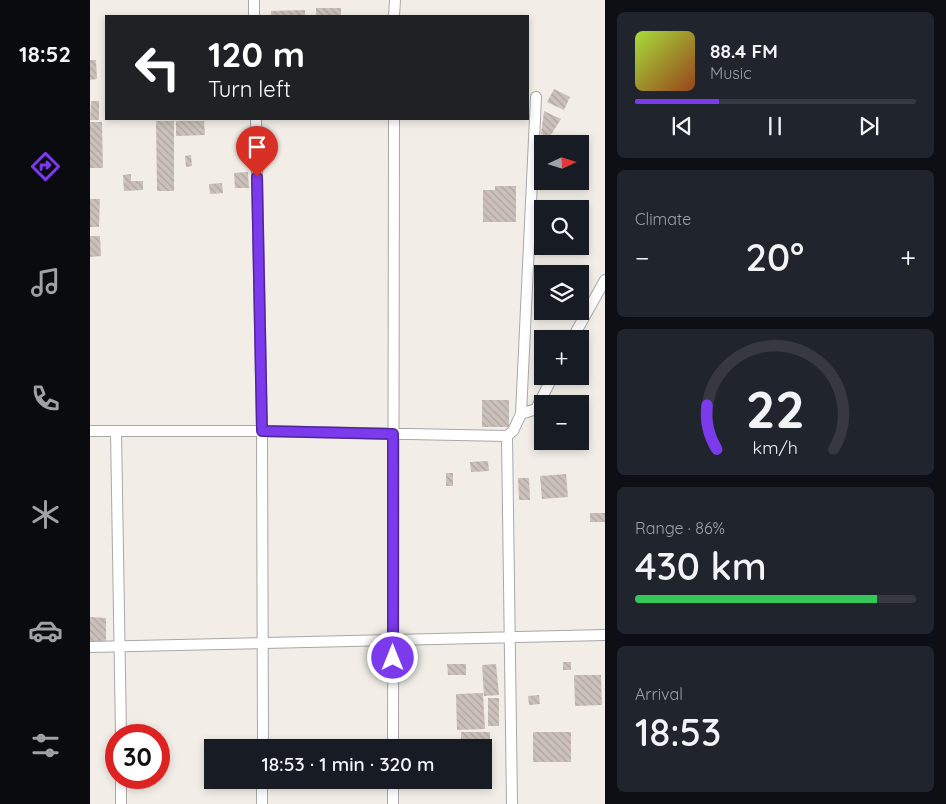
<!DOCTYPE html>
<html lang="en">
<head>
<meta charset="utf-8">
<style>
  :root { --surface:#171b24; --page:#20242c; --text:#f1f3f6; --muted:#9ea1a6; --line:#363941; --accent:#7c3aed }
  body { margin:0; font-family:Quicksand,sans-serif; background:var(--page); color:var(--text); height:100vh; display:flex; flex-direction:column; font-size:19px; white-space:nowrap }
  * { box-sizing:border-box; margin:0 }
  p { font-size:16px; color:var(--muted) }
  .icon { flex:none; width:28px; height:28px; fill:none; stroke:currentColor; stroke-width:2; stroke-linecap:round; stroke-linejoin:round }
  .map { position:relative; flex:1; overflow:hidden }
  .panel { display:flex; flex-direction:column; gap:12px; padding:12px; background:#0d0f14; width:341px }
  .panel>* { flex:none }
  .top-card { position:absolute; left:15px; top:15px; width:424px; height:105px; border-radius:0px; box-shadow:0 2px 8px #0003; background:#202124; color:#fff; overflow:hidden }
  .needle { width:32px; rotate:86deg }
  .controls { position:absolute; left:444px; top:135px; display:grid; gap:10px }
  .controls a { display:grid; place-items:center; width:55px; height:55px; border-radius:0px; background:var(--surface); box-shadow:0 2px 8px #0003; font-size:25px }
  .speed { position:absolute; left:15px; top:724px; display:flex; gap:10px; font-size:25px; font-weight:700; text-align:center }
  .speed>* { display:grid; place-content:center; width:65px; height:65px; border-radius:50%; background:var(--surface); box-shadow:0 2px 8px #0003; line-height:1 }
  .speed .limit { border:8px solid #d22; background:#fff; color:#111 }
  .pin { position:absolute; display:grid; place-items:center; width:42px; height:42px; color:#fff; margin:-51px -21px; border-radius:50% 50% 50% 0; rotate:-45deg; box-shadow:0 0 5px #0007 }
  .pin .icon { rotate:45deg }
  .me { position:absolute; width:55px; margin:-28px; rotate:0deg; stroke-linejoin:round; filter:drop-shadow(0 0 4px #0008) }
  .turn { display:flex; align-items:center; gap:18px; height:105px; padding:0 20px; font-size:22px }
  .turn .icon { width:65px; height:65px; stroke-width:2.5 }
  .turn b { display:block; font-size:35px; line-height:42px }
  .big { font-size:38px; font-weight:600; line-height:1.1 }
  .panel .card { flex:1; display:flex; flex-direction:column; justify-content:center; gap:8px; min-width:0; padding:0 18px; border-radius:8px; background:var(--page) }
  .panel .dial { align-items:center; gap:0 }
  .dial svg { height:130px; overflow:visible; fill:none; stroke:var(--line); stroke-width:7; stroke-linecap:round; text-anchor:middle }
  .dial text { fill:var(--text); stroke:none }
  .song { display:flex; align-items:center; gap:15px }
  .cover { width:60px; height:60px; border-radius:8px; background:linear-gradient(135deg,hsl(80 70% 55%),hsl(20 70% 35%)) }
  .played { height:5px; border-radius:2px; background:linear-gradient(90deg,var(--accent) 30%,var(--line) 30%) }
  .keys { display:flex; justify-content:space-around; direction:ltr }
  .heat { display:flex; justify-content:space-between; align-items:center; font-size:28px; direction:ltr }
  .charge { height:8px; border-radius:4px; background:linear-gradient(90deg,#34c759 86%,var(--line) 0) }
  .trip { position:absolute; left:114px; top:739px; width:288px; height:50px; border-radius:0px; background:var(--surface); box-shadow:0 2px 8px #0003; font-weight:600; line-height:50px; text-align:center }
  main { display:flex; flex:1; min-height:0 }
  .tab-bar { display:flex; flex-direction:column; width:90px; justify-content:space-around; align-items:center; background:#090b0e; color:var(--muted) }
  .tab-bar .icon { width:35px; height:35px }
  .tab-bar .selected { color:var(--accent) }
  .tab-bar b { font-size:22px; color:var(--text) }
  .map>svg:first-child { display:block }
  .building { fill:url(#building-back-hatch) }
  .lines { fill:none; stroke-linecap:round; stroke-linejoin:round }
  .minor-casing { stroke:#a8a8a8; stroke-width:12 }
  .minor { stroke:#fff; stroke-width:10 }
  .route-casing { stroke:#51269a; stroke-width:12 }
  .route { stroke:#7c3aed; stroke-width:9 }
</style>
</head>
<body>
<main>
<nav class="tab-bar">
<b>18:52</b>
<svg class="icon selected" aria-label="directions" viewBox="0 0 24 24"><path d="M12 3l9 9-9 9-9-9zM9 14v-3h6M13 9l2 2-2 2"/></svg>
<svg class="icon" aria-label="music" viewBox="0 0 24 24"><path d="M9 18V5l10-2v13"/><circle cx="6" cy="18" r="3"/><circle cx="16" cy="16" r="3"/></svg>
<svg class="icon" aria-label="phone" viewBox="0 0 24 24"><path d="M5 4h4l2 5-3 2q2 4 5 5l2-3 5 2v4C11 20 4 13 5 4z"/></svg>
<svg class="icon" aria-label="climate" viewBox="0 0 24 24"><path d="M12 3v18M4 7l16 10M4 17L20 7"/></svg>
<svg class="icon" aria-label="car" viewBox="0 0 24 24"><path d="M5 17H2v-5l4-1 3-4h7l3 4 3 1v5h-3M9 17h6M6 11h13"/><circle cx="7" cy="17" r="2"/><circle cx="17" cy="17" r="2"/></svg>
<svg class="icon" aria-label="filters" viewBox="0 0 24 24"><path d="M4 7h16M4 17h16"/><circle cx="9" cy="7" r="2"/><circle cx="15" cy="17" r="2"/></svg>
</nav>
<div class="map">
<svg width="515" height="804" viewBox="0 0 515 804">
  <defs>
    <pattern id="building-back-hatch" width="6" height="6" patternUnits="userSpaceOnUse" patternTransform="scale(1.25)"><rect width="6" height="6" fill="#cbc0ba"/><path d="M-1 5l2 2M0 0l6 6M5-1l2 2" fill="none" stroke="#aea5a0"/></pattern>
  </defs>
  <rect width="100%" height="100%" fill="#f2eee7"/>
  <!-- building -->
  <path class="building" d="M226,8H251V16H226Z
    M215,10V16H181V11Z
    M0,60H6L7,79L0,80Z
    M464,89L480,97L474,110L457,102Z
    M1,101H9V120H0Z
    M454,111L471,119L459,138L451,134Z
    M66,121H84V191H67Z
    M86,121H114L115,135L86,136Z
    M0,122H12L13,168H0Z
    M101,155L102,166L96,167L95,156Z
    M158,172L159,188H145L144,173Z
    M41,174V181H53V190L34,191L33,175Z
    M132,183L133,193L120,194L119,184Z
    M405,186H426V222H393V190H405Z
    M0,199H10L9,227H0Z
    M0,236H10L11,256L0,257Z
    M392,400H419V427H392Z
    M398,461L399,471L381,472L380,462Z
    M356,473H363V486H356Z
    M476,474L478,497L452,499L450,476Z
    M428,478H439L440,500H429Z
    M500,513H515V522H500Z
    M0,617L16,618V641H0Z
    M473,662H481V670H473Z
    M357,664H376V675H358Z
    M406,664L409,695L394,696L392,665Z
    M484,675H511L512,705L485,706Z
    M393,693L395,729L367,730L366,694Z
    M449,695L450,704L439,705L438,696Z
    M398,698H409V726H398Z
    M371,732H400V758H392V748H371Z
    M443,732H481V762H443Z"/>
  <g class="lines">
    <defs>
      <path id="minor" d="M164,0V16
        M304,16L305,0
        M166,119L172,431L173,748
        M482,339L515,280
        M431,414L446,409L463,376
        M0,431H172L417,436
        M26,431L31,735
        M0,647L515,635
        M303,748L304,119
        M31,778V804
        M172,804V780
        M303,804V780
        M422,804L417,436L423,431L431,414L446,97"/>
    </defs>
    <!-- minor casing -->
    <use href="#minor" class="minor-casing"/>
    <!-- minor -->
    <use href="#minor" class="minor"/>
  </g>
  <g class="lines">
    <defs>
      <path id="route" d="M167,177L172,431L303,434V658"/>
    </defs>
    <!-- route casing -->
    <use href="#route" class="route-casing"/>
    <!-- route -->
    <use href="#route" class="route"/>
  </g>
</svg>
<div class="controls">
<a><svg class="needle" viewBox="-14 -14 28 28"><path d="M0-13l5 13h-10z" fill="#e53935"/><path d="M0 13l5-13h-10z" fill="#9ea1a6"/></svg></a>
<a><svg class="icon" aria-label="search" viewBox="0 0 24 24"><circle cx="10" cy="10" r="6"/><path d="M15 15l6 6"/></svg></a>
<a><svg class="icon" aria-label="layers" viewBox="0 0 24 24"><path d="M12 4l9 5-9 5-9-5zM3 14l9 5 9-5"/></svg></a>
<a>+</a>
<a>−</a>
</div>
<div class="speed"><div class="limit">30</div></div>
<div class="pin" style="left:167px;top:177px;background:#d93025"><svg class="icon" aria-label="arrive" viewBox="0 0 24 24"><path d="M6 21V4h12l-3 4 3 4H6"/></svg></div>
<svg class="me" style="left:303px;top:658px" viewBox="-20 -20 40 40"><circle r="17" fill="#7c3aed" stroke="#fff" stroke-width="3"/><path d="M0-11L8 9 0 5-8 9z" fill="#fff"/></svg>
<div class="trip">18:53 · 1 min · 320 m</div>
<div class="top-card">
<div class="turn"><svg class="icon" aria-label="left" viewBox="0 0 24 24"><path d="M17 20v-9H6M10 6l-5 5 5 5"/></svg><div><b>120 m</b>Turn left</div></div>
</div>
</div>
<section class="panel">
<div class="card">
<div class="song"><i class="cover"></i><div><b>88.4 FM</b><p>Music</p></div></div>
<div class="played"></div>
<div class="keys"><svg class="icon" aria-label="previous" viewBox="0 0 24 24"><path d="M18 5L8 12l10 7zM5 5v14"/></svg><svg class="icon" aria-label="pause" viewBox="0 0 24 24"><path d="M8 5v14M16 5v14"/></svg><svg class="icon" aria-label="next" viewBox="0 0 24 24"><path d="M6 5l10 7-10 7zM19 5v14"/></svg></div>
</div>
<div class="card"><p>Climate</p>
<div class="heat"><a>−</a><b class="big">20°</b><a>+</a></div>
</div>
<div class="card dial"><svg viewBox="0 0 100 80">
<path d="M14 69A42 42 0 1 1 86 69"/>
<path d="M14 69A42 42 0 0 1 8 42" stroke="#7c3aed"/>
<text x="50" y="56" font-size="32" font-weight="700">22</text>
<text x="50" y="72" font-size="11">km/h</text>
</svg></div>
<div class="card"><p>Range · 86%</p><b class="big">430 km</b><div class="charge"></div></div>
<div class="card"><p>Arrival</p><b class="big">18:53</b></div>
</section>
</main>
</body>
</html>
